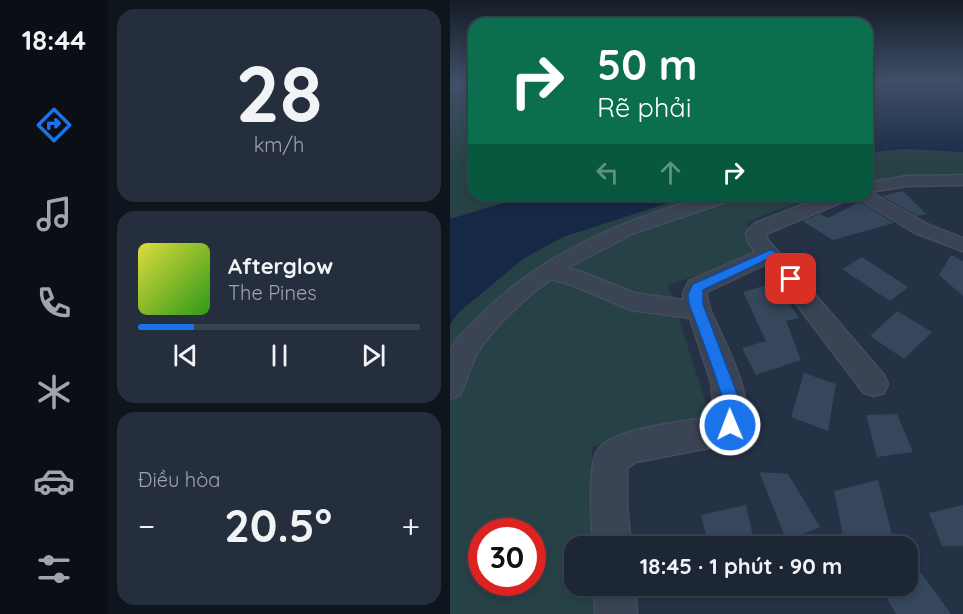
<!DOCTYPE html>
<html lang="vi">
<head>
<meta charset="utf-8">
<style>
  :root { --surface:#1c2634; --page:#252e3c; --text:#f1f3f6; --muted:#a0a5ac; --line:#3a434f; --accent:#1a73e8 }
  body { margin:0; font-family:Quicksand,sans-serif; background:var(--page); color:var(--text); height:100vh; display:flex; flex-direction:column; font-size:22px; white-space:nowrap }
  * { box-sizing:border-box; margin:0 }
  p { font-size:20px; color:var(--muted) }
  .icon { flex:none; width:33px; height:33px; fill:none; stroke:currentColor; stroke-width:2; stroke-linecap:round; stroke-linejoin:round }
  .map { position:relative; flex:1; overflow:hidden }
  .sheet { display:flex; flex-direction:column; gap:9px; padding:9px; background:#0f151d; width:342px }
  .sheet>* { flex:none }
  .hud { position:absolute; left:18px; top:18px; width:405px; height:183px; border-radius:18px; box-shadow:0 3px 9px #0003,0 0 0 2px var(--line); background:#0b6e4f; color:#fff; overflow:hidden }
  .speed { position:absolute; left:18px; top:518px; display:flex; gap:12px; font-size:30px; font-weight:700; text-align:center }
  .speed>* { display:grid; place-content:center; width:78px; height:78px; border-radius:50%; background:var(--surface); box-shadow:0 3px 9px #0003,0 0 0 2px var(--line); line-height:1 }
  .speed .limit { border:9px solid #d22; background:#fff; color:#111 }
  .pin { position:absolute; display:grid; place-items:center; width:51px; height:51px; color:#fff; margin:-26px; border-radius:12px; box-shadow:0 3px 9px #0006 }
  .me { position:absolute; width:66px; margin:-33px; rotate:359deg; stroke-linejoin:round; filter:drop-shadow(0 0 4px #0008) }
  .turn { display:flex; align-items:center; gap:21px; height:126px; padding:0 30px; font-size:27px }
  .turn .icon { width:78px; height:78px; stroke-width:2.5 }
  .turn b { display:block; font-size:42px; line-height:51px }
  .lanes { display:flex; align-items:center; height:57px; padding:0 30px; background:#0003; justify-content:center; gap:30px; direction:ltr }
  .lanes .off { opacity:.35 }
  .big { font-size:45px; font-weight:700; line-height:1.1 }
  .sheet .card { flex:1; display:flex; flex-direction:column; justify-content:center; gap:9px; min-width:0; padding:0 21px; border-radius:18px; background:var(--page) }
  .sheet .dial { align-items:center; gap:0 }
  .dial b { font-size:78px; line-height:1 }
  .song { display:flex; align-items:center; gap:18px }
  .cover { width:72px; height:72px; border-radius:9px; background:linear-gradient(135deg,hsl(60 70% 55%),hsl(110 70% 35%)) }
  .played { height:6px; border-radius:3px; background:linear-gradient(90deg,var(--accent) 20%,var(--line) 20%) }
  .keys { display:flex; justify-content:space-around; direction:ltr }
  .heat { display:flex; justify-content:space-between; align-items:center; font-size:33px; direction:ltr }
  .trip { position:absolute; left:114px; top:536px; width:354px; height:60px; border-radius:18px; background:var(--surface); box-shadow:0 3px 9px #0003,0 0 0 2px var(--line); font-weight:700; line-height:60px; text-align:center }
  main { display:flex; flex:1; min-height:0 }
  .tab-bar { display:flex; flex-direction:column; width:108px; justify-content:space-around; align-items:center; background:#0b0f15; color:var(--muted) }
  .tab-bar .icon { width:42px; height:42px }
  .tab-bar .selected { color:var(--accent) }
  .tab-bar b { font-size:27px; color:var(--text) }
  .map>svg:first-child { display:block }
  .green { fill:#274246; fill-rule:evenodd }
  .water { fill:#162845 }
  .building { fill:#36465b }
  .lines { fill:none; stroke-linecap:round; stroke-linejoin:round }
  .lane-casing { stroke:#434d5e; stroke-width:3 }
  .street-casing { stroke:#434d5e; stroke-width:3 }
  .lane { fill:#3a4454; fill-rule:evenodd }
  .street { fill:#3a4454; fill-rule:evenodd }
  .route { fill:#1a73e8; stroke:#114b97; stroke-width:1.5 }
</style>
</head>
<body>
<main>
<nav class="tab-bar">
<b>18:44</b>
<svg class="icon selected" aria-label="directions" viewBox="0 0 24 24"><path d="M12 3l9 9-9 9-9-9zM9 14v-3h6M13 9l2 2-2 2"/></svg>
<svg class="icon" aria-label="music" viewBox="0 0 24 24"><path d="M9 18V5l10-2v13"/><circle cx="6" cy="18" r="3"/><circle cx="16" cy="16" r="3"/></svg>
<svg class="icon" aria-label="phone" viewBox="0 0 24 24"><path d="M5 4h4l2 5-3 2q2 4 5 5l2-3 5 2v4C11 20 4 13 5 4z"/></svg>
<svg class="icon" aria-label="climate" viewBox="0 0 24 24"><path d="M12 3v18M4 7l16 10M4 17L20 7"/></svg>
<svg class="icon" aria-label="car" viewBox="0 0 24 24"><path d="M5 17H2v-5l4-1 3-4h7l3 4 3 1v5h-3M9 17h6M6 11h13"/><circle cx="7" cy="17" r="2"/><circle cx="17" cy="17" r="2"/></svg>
<svg class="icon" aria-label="filters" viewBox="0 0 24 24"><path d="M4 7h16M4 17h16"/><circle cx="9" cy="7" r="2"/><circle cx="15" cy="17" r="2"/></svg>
</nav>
<section class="sheet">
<div class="card dial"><b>28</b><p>km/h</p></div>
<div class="card">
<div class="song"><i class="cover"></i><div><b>Afterglow</b><p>The Pines</p></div></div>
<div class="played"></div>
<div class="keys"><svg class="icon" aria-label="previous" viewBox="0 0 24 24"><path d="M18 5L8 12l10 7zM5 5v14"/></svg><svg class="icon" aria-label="pause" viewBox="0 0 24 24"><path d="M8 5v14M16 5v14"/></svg><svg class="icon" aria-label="next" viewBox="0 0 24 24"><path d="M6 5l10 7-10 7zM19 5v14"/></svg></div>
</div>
<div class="card"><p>Điều hòa</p>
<div class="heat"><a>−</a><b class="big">20.5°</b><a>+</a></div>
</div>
</section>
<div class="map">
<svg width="513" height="614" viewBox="0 0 513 614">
  <rect width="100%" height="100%" fill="#253245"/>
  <!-- green -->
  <path class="green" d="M0,81H24V195H368L296,222L315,253L218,285L260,416L141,447L155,546H124V585H160L164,614H0ZM32,531H82V582H32Z
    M417,81H513V174L497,173L417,181Z"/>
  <!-- water -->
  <path class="water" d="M417,81H513V152L453,149L417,153Z
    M80,195H243L113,237L73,259L8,313L0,325V219Z"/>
  <!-- building -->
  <path class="building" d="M453,191L476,214L467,216L432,196Z
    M410,202L444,223L383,240L352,221L370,214L378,218Z
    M501,255L513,261V296L489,275Z
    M412,257L458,287L440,301L392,269Z
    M326,282L349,318L336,321L351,360L306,375L292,348L316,341L293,292Z
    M447,311L482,332L454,359L420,336Z
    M354,373L386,384L378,431L341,417Z
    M447,414L463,452L427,457L416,415Z
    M309,472L338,474L370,527L337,541Z
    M428,480L445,546H395L384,491Z
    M296,505L305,546H259L251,515Z
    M513,505V546H492L479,513Z
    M471,573L501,614H446L434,593L449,585H458V581Z"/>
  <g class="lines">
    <defs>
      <path id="lane" d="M24,90V94L19,95V93Z"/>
      <path id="street" d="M0,83L24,85V91L0,89Z
        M513,175V185L457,186L420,192L479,225L513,238V251L465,233L403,195H417V183L457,176Z
        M260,195H288L285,199L184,233L117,268L137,274L184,293L234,300L233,294L239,281L306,252L298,242L296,233L305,223L377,195H402L399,199L316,234L318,240L434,375L438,384L434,393L424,396L414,393L316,264L257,292C256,304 263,316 268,327C282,358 306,402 291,435L269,446L186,462L177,468V505L181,546H143C142,525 137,466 148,450C163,427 238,422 265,416L261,382L240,318L181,310L122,285L101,279C77,296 36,333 24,360C18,371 16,384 10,395L0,399C0,385 0,366 0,353C3,340 19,327 29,317C92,252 175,220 260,195Z
        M145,585H185L187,614H145Z"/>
    </defs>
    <!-- lane casing -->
    <use href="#lane" class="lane-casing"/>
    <!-- street casing -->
    <use href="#street" class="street-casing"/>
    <!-- lane -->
    <use href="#lane" class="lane"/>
    <!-- street -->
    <use href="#street" class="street"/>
  </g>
  <!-- sky -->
  <linearGradient id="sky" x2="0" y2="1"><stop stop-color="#141c26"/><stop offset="0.49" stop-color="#404f68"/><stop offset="1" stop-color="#404f68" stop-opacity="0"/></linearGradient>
  <rect width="513" height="167" fill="url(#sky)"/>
  <!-- route -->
  <path class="route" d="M320,250L324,251L346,276L348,279L346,282H337L318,259L253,290V304L288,396L291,415L286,431L280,434L274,431C270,423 274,407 271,394C262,364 250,334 239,304L238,294L243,284Z"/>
</svg>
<div class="speed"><div class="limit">30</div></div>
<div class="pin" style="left:341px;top:279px;background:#d93025"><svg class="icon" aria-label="arrive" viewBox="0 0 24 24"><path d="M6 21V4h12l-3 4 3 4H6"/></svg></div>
<svg class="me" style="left:280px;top:425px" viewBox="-20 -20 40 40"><circle r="17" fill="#1a73e8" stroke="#fff" stroke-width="3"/><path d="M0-11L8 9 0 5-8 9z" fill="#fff"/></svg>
<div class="trip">18:45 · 1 phút · 90 m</div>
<div class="hud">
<div class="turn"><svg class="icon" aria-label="right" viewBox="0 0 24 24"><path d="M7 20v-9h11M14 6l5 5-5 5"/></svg><div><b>50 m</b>Rẽ phải</div></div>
<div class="lanes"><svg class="icon off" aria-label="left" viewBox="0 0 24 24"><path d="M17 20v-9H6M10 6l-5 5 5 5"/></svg><svg class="icon off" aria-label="ahead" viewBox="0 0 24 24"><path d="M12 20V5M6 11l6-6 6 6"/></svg><svg class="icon" aria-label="right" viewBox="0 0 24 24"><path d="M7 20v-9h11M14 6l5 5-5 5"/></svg></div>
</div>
</div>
</main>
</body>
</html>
